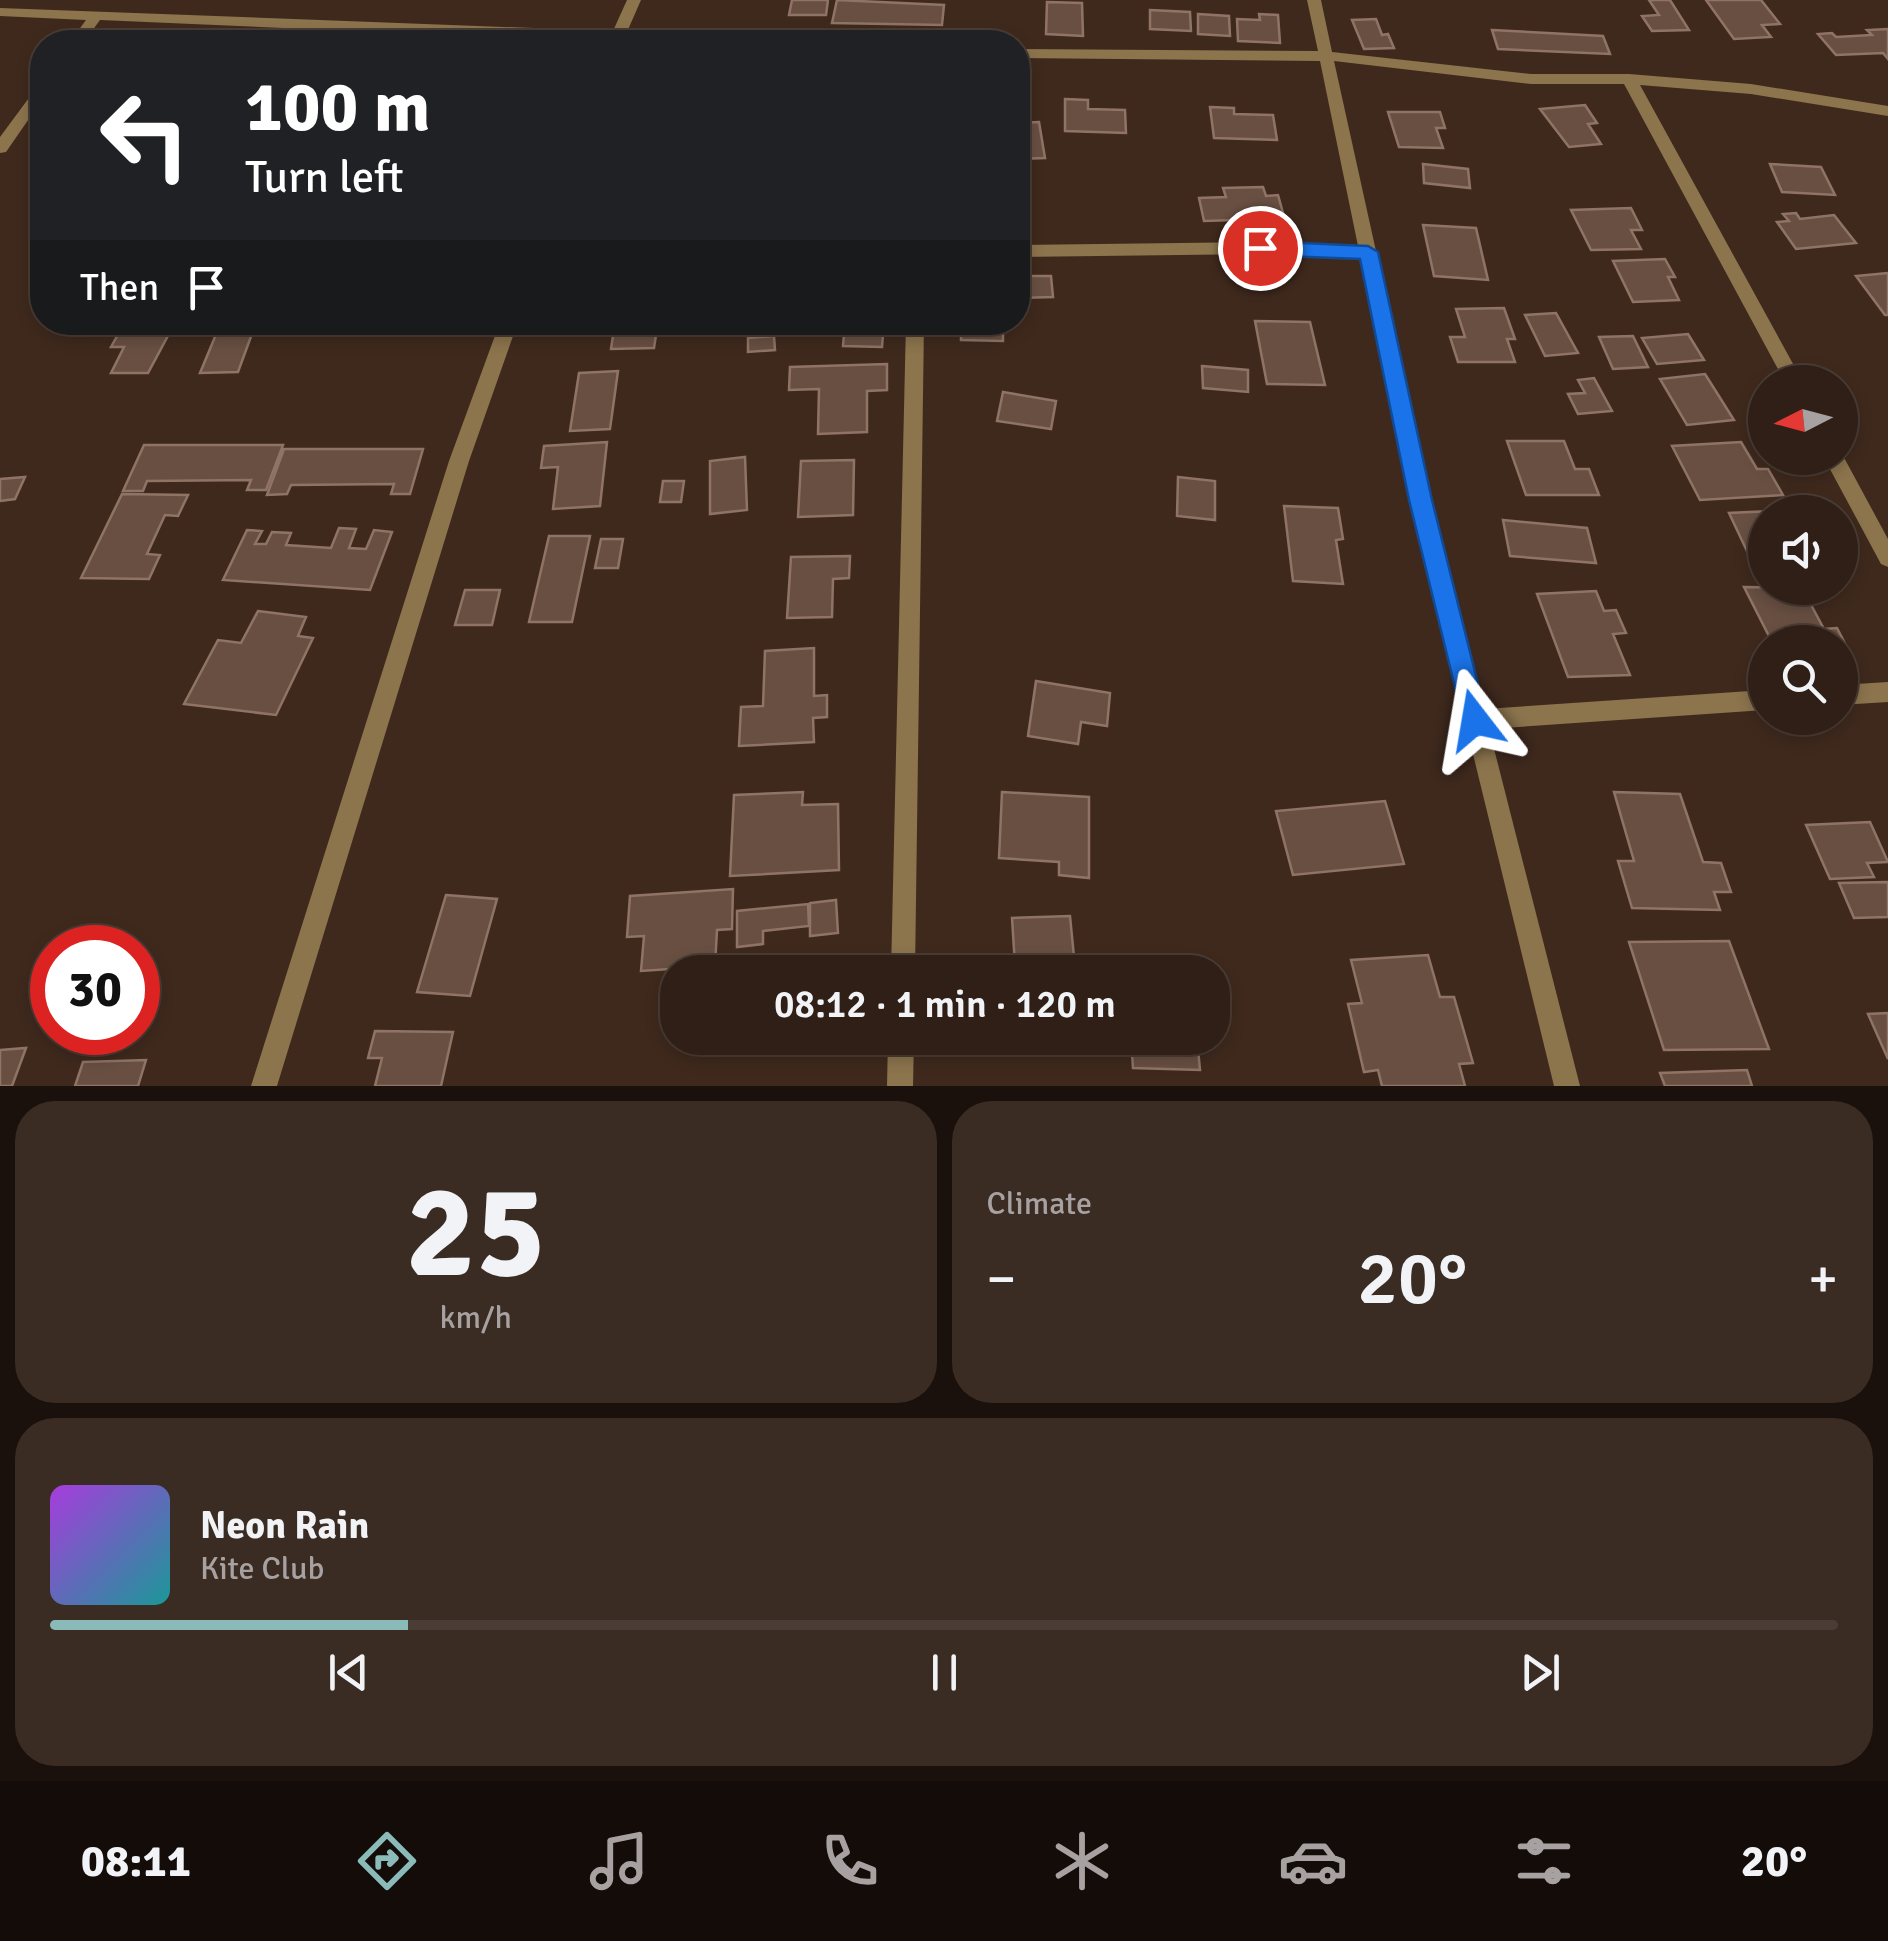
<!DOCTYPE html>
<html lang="en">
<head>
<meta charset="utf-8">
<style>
  :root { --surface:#2f1f16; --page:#3b2c23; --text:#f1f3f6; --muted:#a7a2a1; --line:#4a3d35; --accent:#8bbbb9 }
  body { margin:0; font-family:Signika,sans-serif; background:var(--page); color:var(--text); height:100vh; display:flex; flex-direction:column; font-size:38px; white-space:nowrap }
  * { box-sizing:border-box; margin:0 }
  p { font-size:32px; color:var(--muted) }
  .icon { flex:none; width:55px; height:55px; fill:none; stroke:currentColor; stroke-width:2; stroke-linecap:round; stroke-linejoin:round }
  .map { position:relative; height:1086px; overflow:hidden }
  .details { display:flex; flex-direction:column; gap:15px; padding:15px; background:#1a110c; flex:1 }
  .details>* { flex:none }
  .guide { position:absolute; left:30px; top:30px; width:1000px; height:305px; border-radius:40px; box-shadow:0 5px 15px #0003,0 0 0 2px var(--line); background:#202124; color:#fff; overflow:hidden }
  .needle { width:65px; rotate:264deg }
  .controls { position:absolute; left:1748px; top:365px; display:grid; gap:20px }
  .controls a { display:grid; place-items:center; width:110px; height:110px; border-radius:50%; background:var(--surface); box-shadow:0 5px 15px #0003,0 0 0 2px var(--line); font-size:50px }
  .speed { position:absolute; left:30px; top:925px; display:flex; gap:20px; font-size:50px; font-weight:700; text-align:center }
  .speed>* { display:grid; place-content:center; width:130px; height:130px; border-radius:50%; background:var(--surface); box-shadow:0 5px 15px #0003,0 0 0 2px var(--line); line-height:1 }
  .speed .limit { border:15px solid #d22; background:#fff; color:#111 }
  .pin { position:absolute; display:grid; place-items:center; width:85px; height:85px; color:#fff; margin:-42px; border:5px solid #fff; border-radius:50%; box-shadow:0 2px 10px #0007 }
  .me { position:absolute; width:110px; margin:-55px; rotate:346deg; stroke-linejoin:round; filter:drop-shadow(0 0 8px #0008) }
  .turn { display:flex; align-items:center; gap:35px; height:210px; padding:0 50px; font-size:45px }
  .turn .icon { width:130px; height:130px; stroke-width:2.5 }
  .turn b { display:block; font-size:70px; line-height:85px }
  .then { display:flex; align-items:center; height:95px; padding:0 50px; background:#0003; gap:20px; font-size:38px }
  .big { font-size:75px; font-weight:600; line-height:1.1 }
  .details .card { flex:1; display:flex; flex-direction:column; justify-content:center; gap:15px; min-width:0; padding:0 35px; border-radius:40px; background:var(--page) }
  .details .dial { align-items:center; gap:0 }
  .dial b { font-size:130px; line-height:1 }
  .song { display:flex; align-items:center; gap:30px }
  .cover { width:120px; height:120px; border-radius:15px; background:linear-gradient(135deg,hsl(280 70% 55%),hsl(180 70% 35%)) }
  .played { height:10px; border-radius:5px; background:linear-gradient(90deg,var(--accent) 20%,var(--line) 20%) }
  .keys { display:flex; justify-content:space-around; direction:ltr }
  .heat { display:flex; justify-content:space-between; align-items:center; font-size:55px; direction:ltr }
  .details .tiles { flex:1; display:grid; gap:15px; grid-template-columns:1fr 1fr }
  .card:last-child { grid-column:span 2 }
  .trip { position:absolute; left:660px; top:955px; width:570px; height:100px; border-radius:40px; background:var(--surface); box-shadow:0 5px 15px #0003,0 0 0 2px var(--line); font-weight:600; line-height:100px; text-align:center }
  .tabs { display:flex; height:160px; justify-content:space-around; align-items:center; background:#130c09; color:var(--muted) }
  .tabs .icon { width:70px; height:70px }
  .tabs .active { color:var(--accent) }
  .tabs b { font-size:45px; color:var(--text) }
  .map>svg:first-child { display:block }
  .building { fill:#684f42; stroke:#8f7466; stroke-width:2.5 }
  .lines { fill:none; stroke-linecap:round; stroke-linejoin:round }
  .street { fill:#8c744d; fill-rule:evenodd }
  .route { fill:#1a73e8; stroke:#114b97; stroke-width:2.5 }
</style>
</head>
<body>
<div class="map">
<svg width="1888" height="1086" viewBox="0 0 1888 1086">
  <rect width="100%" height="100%" fill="#3f291d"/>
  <!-- building -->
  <path class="building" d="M792,0H828L826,15H789Z
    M837,0L944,5L942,25L832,23Z
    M1649,0H1670L1689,30L1652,31L1642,16L1659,15Z
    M1706,0H1761L1780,24L1762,25L1771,37L1734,39Z
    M1047,2L1082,3L1083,36L1046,34Z
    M1150,10L1190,12L1191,31L1150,29Z
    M1198,14L1229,16L1230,36L1198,34Z
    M1259,14L1278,15L1280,43L1238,41L1237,19L1260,20Z
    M1376,19L1382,35L1388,34L1394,48L1364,49L1352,20Z
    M1888,29V59L1883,53L1836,55L1818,34L1832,33L1836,37L1872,35L1867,30Z
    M1492,30L1603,36L1610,54L1498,49Z
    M1065,99L1088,100V109L1125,110L1126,133L1065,131Z
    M1585,105L1597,123L1588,124L1601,144L1569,147L1540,109Z
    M1210,107L1234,108V114L1273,115L1277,140L1214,138Z
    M1388,112H1440L1445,128H1436L1443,148L1399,147Z
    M1039,122L1045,158L1018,159V123Z
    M1423,164L1468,169L1470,188L1424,183Z
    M1770,164L1821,167L1835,195L1782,192Z
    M1263,187L1266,196L1278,195L1285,220L1259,221L1261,228H1237L1235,220L1204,221L1199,198L1226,197L1223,188Z
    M1631,208L1642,230H1631L1641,249L1591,250L1571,210Z
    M1796,213L1800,219L1834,215L1856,243L1796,249L1777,222L1789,221L1783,214Z
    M1423,225L1476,228L1488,280L1434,276Z
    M1665,259L1675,277H1668L1679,300L1633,302L1613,261Z
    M1888,273V315H1885L1856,276Z
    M1018,276H1051L1053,297L1018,298Z
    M1504,308L1515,339H1507L1515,362H1458L1450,337H1465L1456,309Z
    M1556,313L1578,353L1545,356L1525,315Z
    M1255,321L1310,322L1325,385L1267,384Z
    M615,322H658L654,348L611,349Z
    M845,322H884L882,347L843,346Z
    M961,322H1003V341L961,340Z
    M120,331L170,332L148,373H111L124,347H111Z
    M253,331L238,372L200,373L217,332Z
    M1688,334L1704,360L1657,364L1642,338Z
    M774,336L775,350L748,352V338Z
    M1633,336L1648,367L1613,369L1599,337Z
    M887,364V390L867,391V432L818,434L819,389L789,390L790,367Z
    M1202,366L1248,370V392L1203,388Z
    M618,371L610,429L570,431L579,373Z
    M1705,374L1734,420L1687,425L1660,379Z
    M1594,378L1612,411L1578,414L1568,394L1585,393L1578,380Z
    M1003,392L1056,401L1051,429L997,421Z
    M1507,441H1564L1575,469H1589L1599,495H1526Z
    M607,442L600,506L553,509L558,467L541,468L544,446Z
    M1741,442L1757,469H1768L1783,495L1700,500L1672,446Z
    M144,445H283L266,490H247L251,480L147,481L143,491H123Z
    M284,449H423L410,494H391L394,484L291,485L287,494L267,495Z
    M745,457L747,510L710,514V461Z
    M854,460L853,515L798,517L801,461Z
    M25,477L15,499L0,501V479Z
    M1178,477L1215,481V520L1177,516Z
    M663,481H684L681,502H660Z
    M122,494L188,495L178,516L165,515L147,554L160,555L149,579L81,578Z
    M1284,506L1338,508L1343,539L1336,540L1343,584L1293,581Z
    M1772,511L1765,512V566H1754L1729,513Z
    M1503,520L1587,528L1596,563L1510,556Z
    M339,528L356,529L349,548L366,549L374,530L392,532L370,590L223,580L247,530L262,531L255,544H266L272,532L291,533L286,545L331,548Z
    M549,536H590L572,622H529Z
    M601,539H623L618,568H595Z
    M850,556L849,578L833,579L832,617L787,618L791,557Z
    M1744,587L1802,588L1824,629L1837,628L1852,657H1840V642H1772Z
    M465,590H500L492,625H455Z
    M1596,591L1604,611L1616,610L1626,633L1613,634L1630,675L1568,677L1537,594Z
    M258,611L306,617L298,636L313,638L276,715L184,704L218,640L241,643Z
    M814,648V696L827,695V717L813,718L814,742L739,746L741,707L763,706L765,651Z
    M1036,681L1110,693L1107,726L1081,722L1078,744L1028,736Z
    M803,792L802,805L838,804L839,870L730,876L734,795Z
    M1002,792L1089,797V878L1059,875V862L999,858Z
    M1614,792L1680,794L1703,862L1721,863L1731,892H1714L1720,910L1632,908L1618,861H1634Z
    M1385,801L1404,864L1293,875L1276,811Z
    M1870,822L1888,862L1867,863L1874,877L1830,879L1806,825Z
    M1888,882V917L1854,918L1839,883Z
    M733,889L732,929L717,930L715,966L641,971L644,936L627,937L630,896Z
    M446,895L497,899L470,996L417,992Z
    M836,900L838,933L810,936V903Z
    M808,904L809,926L763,931V944L737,947V911Z
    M1070,916L1075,967L1095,966L1096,972H1006L1005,965H1015L1012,918Z
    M1729,941L1769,1049L1664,1050L1629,942Z
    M1428,955L1440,997H1454L1473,1063L1459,1064L1465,1086H1382L1378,1070L1364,1072L1348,1004L1362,1003L1351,960Z
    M1888,1013V1059L1868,1014Z
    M375,1031L453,1032L441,1086H375L382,1058H368Z
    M1131,1038H1197L1200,1070L1133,1068Z
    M26,1048L12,1086H0V1050Z
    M146,1060L138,1086H75L83,1062Z
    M1747,1070L1752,1086H1665L1660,1073Z"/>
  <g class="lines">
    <!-- street -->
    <path class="street" d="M627,0H641L627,32L771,38L778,42H609L100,20L84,42H70L86,20L0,16V8L613,31Z
      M1307,0H1321L1332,52L1531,74H1629L1751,84L1888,106V116L1751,94L1640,85L1803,382H1785L1624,84H1531L1334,61L1431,500L1484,709L1765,690V710L1489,729L1580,1086H1554L1411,500L1361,259L1260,254L1018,257V245L1260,242L1358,246L1320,61L1018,58V49L1318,51Z
      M42,85V100L6,152L0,153V137L37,87Z
      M500,322H518L469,461L277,1086H251L449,461Z
      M906,322H924L915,972H891Z
      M1841,452L1888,539V567L1881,564L1824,458H1840Z
      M1888,682V702L1840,705V685Z
      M888,1038H914L913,1086H887Z"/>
  </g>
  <!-- route -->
  <path class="route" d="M1260,241L1368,246L1378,252L1432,500L1487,720L1484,728L1475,732L1466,728L1463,720L1409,500L1360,259L1260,255L1250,248Z"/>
</svg>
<div class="controls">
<a><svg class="needle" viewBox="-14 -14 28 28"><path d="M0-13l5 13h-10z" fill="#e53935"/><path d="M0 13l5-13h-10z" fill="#a7a2a1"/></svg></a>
<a><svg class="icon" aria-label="sound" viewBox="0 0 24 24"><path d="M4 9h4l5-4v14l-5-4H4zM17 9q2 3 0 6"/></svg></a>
<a><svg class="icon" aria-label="search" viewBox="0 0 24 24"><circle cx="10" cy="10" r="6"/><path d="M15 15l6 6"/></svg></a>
</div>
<div class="speed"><div class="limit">30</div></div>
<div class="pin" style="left:1260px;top:248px;background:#d93025"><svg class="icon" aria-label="arrive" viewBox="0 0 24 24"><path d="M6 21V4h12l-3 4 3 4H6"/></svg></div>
<svg class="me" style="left:1475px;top:720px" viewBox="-20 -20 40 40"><path d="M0-17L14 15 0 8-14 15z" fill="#1a73e8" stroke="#fff" stroke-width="4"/></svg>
<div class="trip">08:12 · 1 min · 120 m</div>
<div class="guide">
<div class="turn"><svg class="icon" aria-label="left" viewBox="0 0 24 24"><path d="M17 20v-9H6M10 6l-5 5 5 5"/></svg><div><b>100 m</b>Turn left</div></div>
<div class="then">Then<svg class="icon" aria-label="arrive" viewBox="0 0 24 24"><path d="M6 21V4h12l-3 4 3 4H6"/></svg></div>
</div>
</div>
<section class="details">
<div class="tiles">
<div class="card dial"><b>25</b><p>km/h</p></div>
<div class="card"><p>Climate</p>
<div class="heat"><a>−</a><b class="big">20°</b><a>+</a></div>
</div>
<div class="card">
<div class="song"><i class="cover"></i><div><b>Neon Rain</b><p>Kite Club</p></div></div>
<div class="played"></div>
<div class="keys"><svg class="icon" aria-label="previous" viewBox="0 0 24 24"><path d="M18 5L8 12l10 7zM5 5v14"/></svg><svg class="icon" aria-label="pause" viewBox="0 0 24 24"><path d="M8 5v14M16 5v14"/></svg><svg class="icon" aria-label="next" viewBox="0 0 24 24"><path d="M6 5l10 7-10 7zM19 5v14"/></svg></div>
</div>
</div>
</section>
<nav class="tabs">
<b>08:11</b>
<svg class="icon active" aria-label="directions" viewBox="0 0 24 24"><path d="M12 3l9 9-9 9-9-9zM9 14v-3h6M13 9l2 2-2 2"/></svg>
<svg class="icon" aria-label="music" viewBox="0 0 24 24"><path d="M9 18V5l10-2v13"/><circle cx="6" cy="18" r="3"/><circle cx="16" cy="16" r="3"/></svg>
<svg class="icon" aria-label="phone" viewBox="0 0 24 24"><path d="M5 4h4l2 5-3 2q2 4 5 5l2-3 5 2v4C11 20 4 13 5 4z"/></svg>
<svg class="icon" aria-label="climate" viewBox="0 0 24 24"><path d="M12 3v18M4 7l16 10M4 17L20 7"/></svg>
<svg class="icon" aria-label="car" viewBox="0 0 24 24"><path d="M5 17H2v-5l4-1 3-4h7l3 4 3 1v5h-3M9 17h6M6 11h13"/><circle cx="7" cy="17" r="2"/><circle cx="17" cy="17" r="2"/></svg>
<svg class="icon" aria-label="filters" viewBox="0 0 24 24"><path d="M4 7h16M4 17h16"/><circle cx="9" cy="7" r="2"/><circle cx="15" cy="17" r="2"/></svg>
<b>20°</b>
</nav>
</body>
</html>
